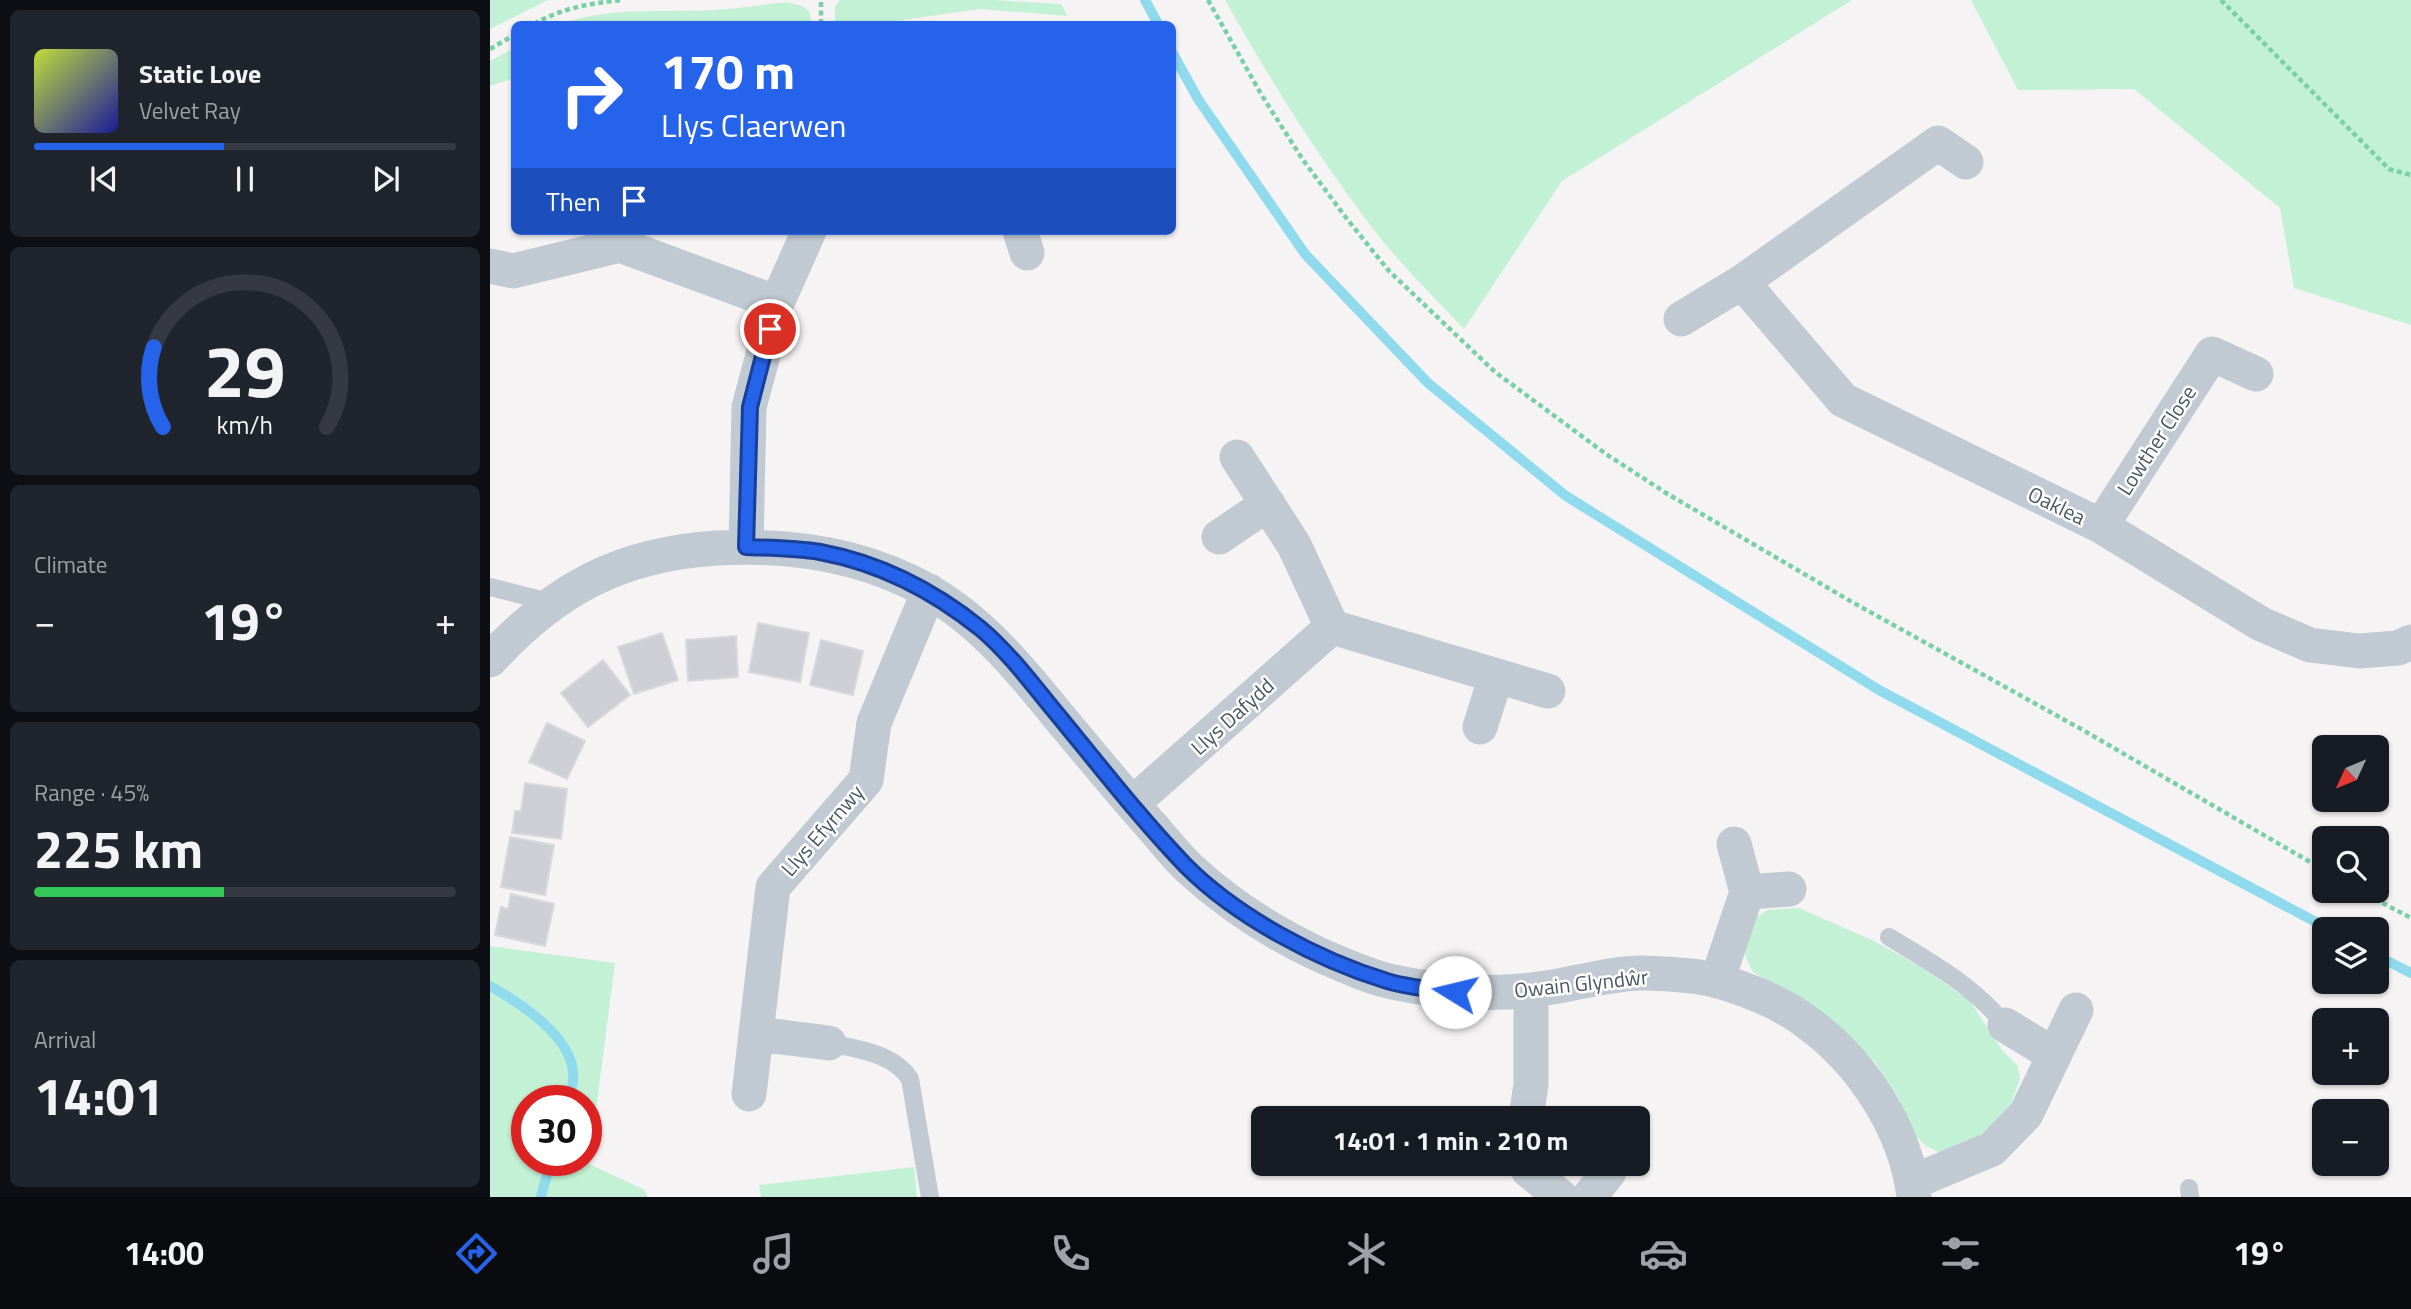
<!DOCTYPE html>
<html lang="en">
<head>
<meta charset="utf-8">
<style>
  :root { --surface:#171b24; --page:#20242c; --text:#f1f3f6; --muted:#9ea1a6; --line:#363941; --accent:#2563eb }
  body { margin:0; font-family:"Titillium Web",sans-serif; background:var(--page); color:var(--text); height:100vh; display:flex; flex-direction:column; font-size:26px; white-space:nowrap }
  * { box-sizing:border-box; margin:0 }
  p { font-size:23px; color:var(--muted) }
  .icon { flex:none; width:38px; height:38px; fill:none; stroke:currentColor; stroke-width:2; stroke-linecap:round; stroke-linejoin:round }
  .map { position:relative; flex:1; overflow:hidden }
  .side { display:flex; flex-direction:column; gap:10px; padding:10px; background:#0d0f14; width:490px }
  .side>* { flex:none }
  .banner { position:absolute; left:21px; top:21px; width:665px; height:214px; border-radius:10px; box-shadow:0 2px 5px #0004; background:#2563eb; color:#fff; overflow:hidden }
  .needle { width:46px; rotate:226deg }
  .controls { position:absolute; left:1822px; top:735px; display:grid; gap:14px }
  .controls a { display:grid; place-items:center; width:77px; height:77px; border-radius:10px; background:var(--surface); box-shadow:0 2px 5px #0004; font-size:35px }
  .speed { position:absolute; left:21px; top:1085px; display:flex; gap:14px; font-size:35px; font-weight:700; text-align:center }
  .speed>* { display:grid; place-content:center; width:91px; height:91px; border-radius:50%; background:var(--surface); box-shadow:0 2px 5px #0004; line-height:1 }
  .speed .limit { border:10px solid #d22; background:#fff; color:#111 }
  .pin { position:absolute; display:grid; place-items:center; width:60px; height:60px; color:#fff; margin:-30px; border:4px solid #fff; border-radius:50%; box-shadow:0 2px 7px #0007 }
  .me { position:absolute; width:77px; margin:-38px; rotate:279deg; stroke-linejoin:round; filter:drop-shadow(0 0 5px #0008) }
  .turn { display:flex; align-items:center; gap:24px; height:147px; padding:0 35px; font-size:32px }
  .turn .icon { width:91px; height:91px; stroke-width:2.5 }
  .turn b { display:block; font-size:49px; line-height:60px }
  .then { display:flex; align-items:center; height:66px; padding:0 35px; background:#0003; gap:14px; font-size:26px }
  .big { font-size:52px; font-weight:700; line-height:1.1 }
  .side .card { flex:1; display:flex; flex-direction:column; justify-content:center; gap:10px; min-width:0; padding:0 24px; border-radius:10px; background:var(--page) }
  .side .dial { align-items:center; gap:0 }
  .dial svg { height:182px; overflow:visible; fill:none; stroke:var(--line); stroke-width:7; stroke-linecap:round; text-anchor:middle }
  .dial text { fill:var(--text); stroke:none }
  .song { display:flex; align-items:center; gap:21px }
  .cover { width:84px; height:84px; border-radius:10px; background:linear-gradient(135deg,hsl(70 70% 55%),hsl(240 70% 35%)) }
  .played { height:7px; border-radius:4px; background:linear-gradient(90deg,var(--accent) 45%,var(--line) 45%) }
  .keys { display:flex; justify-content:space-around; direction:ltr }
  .heat { display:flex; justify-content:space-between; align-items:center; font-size:38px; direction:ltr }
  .charge { height:10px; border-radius:5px; background:linear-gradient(90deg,#34c759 45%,var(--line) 0) }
  .trip { position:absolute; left:761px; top:1106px; width:399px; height:70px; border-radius:10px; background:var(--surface); box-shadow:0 2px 5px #0004; font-weight:700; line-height:70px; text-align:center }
  .menu { display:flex; height:112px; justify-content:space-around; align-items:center; background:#090b0e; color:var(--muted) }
  .menu .icon { width:49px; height:49px }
  .menu .on { color:var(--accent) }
  .menu b { font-size:32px; color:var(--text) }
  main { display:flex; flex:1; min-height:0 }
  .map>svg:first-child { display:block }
  .green { fill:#c3f1d5; fill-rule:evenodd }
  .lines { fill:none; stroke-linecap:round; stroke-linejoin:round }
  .stream { stroke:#90daee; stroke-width:10 }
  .building { fill:#cdcfd5; stroke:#d7d9de; stroke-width:2 }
  .path { stroke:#7ad0a6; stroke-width:4.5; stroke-dasharray:5 3.5; stroke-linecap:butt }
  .lane { stroke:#c1cad2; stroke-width:18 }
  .street { stroke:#c1cad2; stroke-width:35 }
  .route-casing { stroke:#184099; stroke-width:18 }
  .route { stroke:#2563eb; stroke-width:12 }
  .labels { text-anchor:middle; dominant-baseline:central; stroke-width:5; stroke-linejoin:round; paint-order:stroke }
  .street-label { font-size:21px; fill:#4a5661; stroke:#fff }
</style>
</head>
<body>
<main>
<section class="side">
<div class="card">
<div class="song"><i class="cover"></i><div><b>Static Love</b><p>Velvet Ray</p></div></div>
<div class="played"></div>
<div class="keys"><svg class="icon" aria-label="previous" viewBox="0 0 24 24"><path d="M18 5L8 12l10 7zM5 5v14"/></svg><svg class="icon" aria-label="pause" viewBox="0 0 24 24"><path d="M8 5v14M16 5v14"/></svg><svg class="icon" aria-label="next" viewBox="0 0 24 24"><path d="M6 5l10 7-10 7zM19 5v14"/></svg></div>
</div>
<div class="card dial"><svg viewBox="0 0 100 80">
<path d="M14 69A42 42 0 1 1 86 69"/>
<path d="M14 69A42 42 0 0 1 10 34" stroke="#2563eb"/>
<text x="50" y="56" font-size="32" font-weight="700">29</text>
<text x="50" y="72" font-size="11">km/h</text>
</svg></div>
<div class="card"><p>Climate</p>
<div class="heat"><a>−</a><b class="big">19°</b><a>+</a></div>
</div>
<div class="card"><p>Range · 45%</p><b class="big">225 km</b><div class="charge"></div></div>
<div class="card"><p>Arrival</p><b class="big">14:01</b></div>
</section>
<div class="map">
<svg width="1921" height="1197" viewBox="0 0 1921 1197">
  <rect width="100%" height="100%" fill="#f5f3f3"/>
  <!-- green -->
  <path class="green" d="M0,0H58L0,29Z
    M350,0H504L571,4L578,16L490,9L384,24H345V7Z
    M735,0H1362L1072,181L974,329C944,297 911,265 884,230C828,157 780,80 735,0Z
    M1481,0H1921V325L1804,288L1790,208L1644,89L1528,90Z
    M297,2L312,6L319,11L322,24H70C123,6 168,13 221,10C246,9 271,5 297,2Z
    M24,48V78L0,86V61Z
    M1309,908L1382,940L1433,968L1480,1001L1512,1050L1528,1066L1530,1079L1521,1104L1484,1143L1453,1154L1436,1146L1426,1136L1408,1097L1385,1062L1359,1037L1262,971L1255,955L1256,935L1261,921L1278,910Z
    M0,946L125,963L99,1164L155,1190L157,1197H0ZM37,1101H96V1160H37Z
    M424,1167L427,1197H271L269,1185Z"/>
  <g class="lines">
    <!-- stream -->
    <path class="stream" d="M655,0L668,24
      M682,52L708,99L815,254L938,383L1076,496L1389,690L1839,929
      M1886,955L1921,973
      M0,986C30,1003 87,1039 83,1080C83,1087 79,1094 78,1101
      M51,1197L61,1160"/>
  </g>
  <!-- building -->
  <path class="building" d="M268,623L319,633L310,682L259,672Z
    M172,633L188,680L144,694L128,647Z
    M246,636L248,677L198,681L196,640Z
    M331,640L373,651L363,695L320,685Z
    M113,660L140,695L98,727L71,693Z
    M57,723L95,741L77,779L39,762Z
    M35,783L77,789L71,839L22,833L25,811H31Z
    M20,837L64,845L55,895L11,887Z
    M21,894L64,904L55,946L5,935L11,907L18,909Z"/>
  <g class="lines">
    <!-- path -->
    <path class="path" d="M718,0L771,94L813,160L857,219L899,271L1005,372L1116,454L1176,493L1362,602L1591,729L1834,870
      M1731,0L1899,169L1921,175
      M44,24C72,8 101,3 133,0
      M331,24V0
      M0,49L24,35
      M1870,891L1921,918"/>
    <!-- lane -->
    <path class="lane" d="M0,587L63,603
      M1399,937C1442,963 1484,986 1515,1025
      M339,1043C367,1049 403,1053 420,1079L440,1197
      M1699,1188L1700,1197"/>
    <!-- street -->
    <path class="street" d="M1476,162L1448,143L1252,282L1353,400L1611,526L1771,624L1820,645L1869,651L1908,648L1921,642
      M530,231L537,253
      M0,266L23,271L130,245L287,303
      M1191,319L1252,282
      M747,457L804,545L842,627L1058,691
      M1611,526L1722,354L1766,374
      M729,537L778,504
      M256,547L259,407L287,303L319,231
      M0,660C65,589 130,554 227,548C299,544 374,555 438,591C491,621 531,670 569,717C601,755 632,793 665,830C676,843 687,857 700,869C738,904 783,933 830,955C853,965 879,977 903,982C949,992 996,995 1042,990C1076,987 1121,972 1154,973C1178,974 1209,975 1232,982C1261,991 1294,1004 1318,1023C1373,1063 1416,1130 1424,1197
      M990,727L1006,676
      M642,804L842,627
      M1257,892L1299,889
      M1227,981L1257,892L1244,844
      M1515,1025L1564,1055
      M266,1034L339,1043
      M259,1094L283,887L376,780L384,723L439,591
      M1036,1118L1041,1084V990
      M1036,1164L1038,1170L1071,1197
      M1423,1182L1502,1149L1536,1114L1586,1010
      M1099,1197L1119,1172"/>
  </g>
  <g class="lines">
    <defs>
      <path id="route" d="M280,329L260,407L256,547C280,548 306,548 330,552C389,563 444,591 491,629C518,652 540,681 562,708C606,761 648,816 696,866C747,917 828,960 897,981C919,988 943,989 965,992"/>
    </defs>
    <!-- route casing -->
    <use href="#route" class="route-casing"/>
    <!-- route -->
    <use href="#route" class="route"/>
  </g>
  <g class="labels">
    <!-- street labels -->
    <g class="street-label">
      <text transform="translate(1666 440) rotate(-57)">Lowther Close</text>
      <text transform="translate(1567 505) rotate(26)">Oaklea</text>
      <text transform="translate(742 716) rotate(-42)">Llys Dafydd</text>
      <text transform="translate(332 830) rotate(-49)">Llys Efyrnwy</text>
      <text transform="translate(1091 983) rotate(-6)">Owain Glyndŵr</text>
    </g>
  </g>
</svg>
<div class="controls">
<a><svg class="needle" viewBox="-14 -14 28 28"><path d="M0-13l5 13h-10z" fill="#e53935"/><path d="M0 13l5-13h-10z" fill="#9ea1a6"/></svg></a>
<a><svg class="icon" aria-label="search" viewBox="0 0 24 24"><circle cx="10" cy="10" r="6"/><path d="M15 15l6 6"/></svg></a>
<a><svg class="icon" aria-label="layers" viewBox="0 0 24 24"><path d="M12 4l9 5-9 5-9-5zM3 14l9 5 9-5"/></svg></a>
<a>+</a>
<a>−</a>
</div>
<div class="speed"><div class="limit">30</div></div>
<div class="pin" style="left:280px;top:329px;background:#d93025"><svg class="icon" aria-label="arrive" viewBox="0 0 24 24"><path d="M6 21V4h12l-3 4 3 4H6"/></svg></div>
<svg class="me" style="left:965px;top:992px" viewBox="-20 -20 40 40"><circle r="19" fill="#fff"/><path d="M0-13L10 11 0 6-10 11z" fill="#2563eb"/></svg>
<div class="trip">14:01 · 1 min · 210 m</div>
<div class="banner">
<div class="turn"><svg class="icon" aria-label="right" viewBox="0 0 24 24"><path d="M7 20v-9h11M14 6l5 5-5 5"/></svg><div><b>170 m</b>Llys Claerwen</div></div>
<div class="then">Then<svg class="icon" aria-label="arrive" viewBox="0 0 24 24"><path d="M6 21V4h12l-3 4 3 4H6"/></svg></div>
</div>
</div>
</main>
<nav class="menu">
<b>14:00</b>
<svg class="icon on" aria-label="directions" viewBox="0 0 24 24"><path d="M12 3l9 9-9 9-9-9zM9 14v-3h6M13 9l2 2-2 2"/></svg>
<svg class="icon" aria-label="music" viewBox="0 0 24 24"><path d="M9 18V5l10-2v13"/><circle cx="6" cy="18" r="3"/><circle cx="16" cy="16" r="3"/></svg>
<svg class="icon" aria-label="phone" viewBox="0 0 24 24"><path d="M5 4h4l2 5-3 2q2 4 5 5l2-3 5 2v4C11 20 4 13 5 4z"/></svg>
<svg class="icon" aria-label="climate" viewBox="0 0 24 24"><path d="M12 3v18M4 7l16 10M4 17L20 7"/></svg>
<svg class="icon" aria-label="car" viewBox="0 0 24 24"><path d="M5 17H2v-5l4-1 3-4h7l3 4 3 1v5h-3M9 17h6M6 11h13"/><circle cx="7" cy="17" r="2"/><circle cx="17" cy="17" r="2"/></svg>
<svg class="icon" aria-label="filters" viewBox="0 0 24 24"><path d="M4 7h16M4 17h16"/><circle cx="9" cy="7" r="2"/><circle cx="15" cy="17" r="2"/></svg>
<b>19°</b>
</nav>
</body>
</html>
